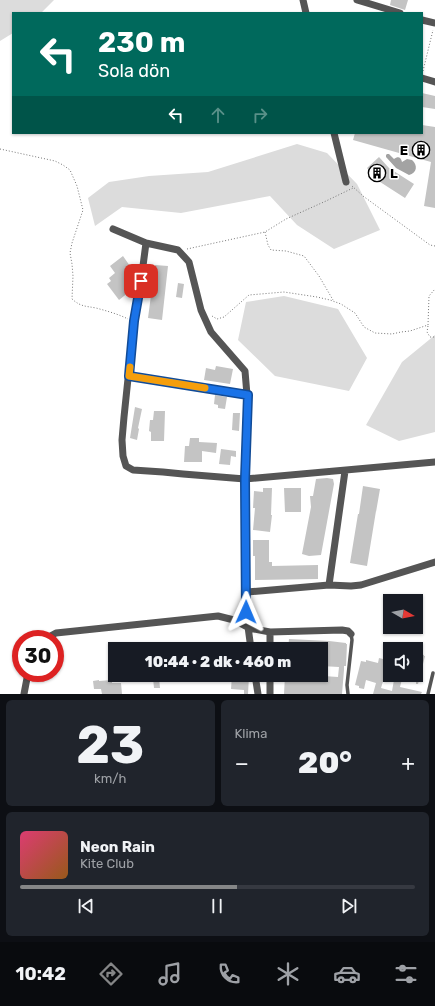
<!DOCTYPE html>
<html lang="tr">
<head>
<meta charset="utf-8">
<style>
  :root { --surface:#171b24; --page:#20242c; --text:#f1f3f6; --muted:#9ea1a6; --line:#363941; --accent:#858687 }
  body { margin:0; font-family:Rubik,sans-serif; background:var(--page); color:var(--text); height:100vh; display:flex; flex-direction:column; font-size:15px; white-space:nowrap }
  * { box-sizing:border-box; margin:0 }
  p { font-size:13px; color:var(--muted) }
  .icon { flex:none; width:22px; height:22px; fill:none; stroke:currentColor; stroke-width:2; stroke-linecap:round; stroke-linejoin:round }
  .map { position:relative; height:694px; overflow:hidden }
  .sheet { display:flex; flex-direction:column; gap:6px; padding:6px; background:#0d0f14; flex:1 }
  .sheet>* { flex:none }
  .hud { position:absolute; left:12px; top:12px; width:411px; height:122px; border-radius:0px; box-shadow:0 1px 3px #0004; background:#00695c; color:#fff; overflow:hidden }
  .needle { width:26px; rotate:99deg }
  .tools { position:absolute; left:383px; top:594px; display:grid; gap:8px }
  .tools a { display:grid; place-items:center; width:40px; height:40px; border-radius:0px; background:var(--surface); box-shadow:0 1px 3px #0004; font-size:20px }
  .speed { position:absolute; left:12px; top:630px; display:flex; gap:8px; font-size:20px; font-weight:700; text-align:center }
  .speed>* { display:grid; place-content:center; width:52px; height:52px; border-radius:50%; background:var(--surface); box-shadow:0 1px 3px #0004; line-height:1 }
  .speed .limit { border:6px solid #d22; background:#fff; color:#111 }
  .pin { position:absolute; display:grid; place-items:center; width:34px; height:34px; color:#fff; margin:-17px; border-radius:8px; box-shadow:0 2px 6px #0006 }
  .me { position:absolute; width:44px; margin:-22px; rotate:1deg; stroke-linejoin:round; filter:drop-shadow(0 0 3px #0008) }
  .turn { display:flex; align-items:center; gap:14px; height:84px; padding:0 20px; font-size:18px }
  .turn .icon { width:52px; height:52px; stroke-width:2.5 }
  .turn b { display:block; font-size:28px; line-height:34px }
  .lanes { display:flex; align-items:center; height:38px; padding:0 20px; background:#0003; justify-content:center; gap:20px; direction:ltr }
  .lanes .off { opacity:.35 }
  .big { font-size:30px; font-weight:800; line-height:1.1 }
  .sheet .widget { flex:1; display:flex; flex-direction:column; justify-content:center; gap:6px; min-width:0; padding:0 14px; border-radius:6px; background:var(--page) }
  .sheet .dial { align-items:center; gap:0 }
  .dial b { font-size:52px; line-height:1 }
  .song { display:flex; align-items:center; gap:12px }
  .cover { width:48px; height:48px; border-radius:6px; background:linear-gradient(135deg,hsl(340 70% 55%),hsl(30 70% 35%)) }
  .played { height:4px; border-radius:2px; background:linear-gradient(90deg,var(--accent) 55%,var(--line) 55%) }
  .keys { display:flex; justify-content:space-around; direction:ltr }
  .heat { display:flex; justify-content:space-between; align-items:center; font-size:22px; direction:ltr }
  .sheet .tiles { flex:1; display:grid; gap:6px; grid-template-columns:1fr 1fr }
  .widget:last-child { grid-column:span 2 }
  .trip { position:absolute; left:108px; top:642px; width:220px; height:40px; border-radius:0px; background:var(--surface); box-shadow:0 1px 3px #0004; font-weight:800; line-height:40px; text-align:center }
  .menu { display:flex; height:64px; justify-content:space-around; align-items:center; background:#090b0e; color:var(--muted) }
  .menu .icon { width:28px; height:28px }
  .menu .on { color:var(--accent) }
  .menu b { font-size:18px; color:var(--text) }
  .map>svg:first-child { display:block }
  .green { fill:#dcdcdc }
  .water { fill:#a3a3a3 }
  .building { fill:#c4c4c4; fill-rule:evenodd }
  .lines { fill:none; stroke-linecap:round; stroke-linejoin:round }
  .path { stroke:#777; stroke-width:1; stroke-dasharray:1 2; stroke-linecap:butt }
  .service { stroke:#555; stroke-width:3.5 }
  .minor { stroke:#555; stroke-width:7 }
  .route-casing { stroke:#114b97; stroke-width:10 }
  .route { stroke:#1a73e8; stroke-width:7 }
  .slow { stroke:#f59e0b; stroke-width:7 }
  .labels { text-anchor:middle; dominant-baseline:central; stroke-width:3; stroke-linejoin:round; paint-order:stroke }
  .poi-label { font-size:13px; font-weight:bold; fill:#000; stroke:#fff; text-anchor:end }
</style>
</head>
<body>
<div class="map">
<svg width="435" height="694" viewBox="0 0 435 694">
  <rect width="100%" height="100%" fill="#fff"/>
  <!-- green -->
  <path class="green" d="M0,0H54L41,13H13V33L0,41Z
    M297,144L327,153L357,184L380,230L334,249L297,225L270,196L181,213L122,207L95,226L88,198L109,182L149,176L208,172Z
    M284,296L338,309L367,358L349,391L275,376L238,340L246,302Z
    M435,335V432L399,441L366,425L402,362Z"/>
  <!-- water -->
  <path class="water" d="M387,154H389L394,159C398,156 401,157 402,162L407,159L412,160C418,165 417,173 409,175L396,168L386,157V155Z"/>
  <!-- building -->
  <path class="building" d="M391,0H408L405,10L390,5Z
    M422,93L435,96V109L422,107Z
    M422,125L435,127V208L424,206L431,162L353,140L355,133H422Z
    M379,157L389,168L414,184L405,198L377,180L367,168Z
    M123,256L132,269L126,274L132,282L125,287L129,292L119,300L107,284L111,281L109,278L115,273L110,266Z
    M155,265L168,266L162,320L148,318Z
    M178,283L184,284L182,298L176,297Z
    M216,366L233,369L230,384L204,380L206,368L215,370Z
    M215,395L227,397L225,409L218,408V405L214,404Z
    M135,407L142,409L138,428L139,429L137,440L130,438Z
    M154,411H165L164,441H151V432L149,431L150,420H153Z
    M233,413H240L239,431L232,430Z
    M190,438H199V442L217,443L216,453L202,451V462H184L185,446H189Z
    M221,449L236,451V457L231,456L230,465L219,464Z
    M327,478L333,479L334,484L321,555L309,556L302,554L311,507L310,496H313L316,479Z
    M363,486L380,489L376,512V511L367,566L350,563L358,514H359Z
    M263,488H272L271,515H272L270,532L253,530L255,508H253L254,491L263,492Z
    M284,488H301V512H285Z
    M253,540H269V562H272V566L318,565V579L255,580V556H253Z
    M289,639L329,641L346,643V644H347L346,666H344V670L342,694H284L285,675H309L338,677L339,667L321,666V649H288Z
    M416,653L424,655V656H425L418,684H416Z
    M379,658L387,660V661L388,662L385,675H403L400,687L422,692L421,694H373L376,683L366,680L364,689L359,688V686L355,685L361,661L366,662V660L378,663ZM384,678L394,680L392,691L381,688Z
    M232,675L249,676L248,694H244V690L231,689Z
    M153,678H159L160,688H154Z
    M99,680V681L112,680V683H121L122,694H102L101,689H94L93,681Z"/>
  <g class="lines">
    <!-- path -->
    <path class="path" d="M423,71L433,30
      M0,149L55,161L63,165L70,170L77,186L83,210L72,243L70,253L72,264L73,276L72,299C81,307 86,306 96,308C107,311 118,314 128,319
      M352,186L363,196L430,245L435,246
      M265,232L268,245L271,250L286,251L304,256L319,276L333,300
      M187,249L265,232L286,219L326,201L353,188
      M212,316L217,319L224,317L249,295L284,292L317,297L330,300L341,304L355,313L364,327L375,333L392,334L401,332L410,331L428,325L429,296L435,289
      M428,326L427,332L430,337H435"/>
    <!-- service -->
    <path class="service" d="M348,694L347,685L352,640L351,634
      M428,694L433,673"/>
    <!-- minor -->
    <path class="minor" d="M303,0L306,13
      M357,0L400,13
      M422,20L435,23
      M422,78L435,82
      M334,133L346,182
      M113,229L146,243L178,250L189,262L201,310L211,332L245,371L247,395L245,479L246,612L251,649
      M146,243L141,281L134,321L124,417L122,440L123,456L126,466L133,470L163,472L183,474L245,479L435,462
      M129,376L247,395
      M329,585L351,586L361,585L435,562
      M247,592L329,585L345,471
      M270,632V649
      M45,639L56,633L218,616L234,620L249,628L270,632L342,630L348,631L351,634
      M255,675L258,694
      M270,675V694
      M24,694L28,673"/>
  </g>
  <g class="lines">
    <defs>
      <path id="route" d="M141,281L134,321L129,376L248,395L245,479L246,612"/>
    </defs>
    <!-- route casing -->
    <use href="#route" class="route-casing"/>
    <!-- route -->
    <use href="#route" class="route"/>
    <!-- slow -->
    <path class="slow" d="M130,367L129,376L205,388"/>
  </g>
  <!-- icons -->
  <defs>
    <symbol id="building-ring" viewBox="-11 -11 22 22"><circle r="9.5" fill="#fff" stroke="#000" stroke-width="1.5"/><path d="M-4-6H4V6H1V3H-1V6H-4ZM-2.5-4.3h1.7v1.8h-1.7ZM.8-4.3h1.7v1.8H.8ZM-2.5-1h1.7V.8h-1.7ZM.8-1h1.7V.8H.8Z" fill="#000"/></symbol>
  </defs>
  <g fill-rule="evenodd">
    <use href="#building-ring" x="411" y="140" width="20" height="20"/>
    <use href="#building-ring" x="367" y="163" width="20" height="20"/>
  </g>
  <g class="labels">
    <!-- poi labels -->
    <g class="poi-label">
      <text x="408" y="150">E</text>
      <text x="390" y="173" text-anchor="start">L</text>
    </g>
  </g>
</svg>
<div class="tools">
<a><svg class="needle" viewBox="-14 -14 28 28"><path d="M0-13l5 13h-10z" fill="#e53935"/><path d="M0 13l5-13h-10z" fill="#9ea1a6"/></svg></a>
<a><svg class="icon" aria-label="sound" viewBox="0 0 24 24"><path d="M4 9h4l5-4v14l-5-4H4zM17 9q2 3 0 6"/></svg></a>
</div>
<div class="speed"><div class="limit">30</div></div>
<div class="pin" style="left:141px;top:281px;background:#d93025"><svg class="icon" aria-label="arrive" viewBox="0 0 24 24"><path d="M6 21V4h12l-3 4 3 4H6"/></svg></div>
<svg class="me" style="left:246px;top:612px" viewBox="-20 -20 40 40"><path d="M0-17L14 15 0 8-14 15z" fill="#1a73e8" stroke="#fff" stroke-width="4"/></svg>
<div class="trip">10:44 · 2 dk · 460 m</div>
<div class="hud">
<div class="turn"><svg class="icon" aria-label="left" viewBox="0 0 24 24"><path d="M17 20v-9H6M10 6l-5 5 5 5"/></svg><div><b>230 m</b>Sola dön</div></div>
<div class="lanes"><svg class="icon" aria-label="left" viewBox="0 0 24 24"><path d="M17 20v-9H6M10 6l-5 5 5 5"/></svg><svg class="icon off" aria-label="ahead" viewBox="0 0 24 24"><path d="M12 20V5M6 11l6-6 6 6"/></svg><svg class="icon off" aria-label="right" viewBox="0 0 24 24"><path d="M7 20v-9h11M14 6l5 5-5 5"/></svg></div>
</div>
</div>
<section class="sheet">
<div class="tiles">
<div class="widget dial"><b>23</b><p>km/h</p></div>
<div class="widget"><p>Klima</p>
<div class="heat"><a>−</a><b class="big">20°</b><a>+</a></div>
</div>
<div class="widget">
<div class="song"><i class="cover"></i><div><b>Neon Rain</b><p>Kite Club</p></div></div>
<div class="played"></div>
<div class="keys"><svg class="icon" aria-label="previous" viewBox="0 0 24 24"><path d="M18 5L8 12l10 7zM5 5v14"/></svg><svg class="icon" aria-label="pause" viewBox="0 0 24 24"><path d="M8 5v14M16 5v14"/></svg><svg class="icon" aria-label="next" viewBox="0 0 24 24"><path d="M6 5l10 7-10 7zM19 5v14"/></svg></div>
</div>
</div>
</section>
<nav class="menu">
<b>10:42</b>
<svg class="icon on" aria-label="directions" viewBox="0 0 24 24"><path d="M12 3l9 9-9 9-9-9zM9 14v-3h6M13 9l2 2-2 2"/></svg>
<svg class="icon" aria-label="music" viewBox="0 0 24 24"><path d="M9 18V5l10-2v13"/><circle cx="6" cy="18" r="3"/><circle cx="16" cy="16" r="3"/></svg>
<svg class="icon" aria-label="phone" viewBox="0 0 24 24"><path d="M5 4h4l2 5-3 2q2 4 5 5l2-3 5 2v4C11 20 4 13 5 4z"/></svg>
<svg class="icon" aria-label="climate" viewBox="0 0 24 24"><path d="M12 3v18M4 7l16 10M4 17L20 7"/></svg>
<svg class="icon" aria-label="car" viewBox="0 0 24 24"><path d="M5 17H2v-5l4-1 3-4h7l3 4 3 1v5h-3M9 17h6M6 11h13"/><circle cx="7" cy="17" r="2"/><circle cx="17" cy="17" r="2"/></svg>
<svg class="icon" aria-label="filters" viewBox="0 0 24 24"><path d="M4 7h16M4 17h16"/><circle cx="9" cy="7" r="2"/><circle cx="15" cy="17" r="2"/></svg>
</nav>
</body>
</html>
